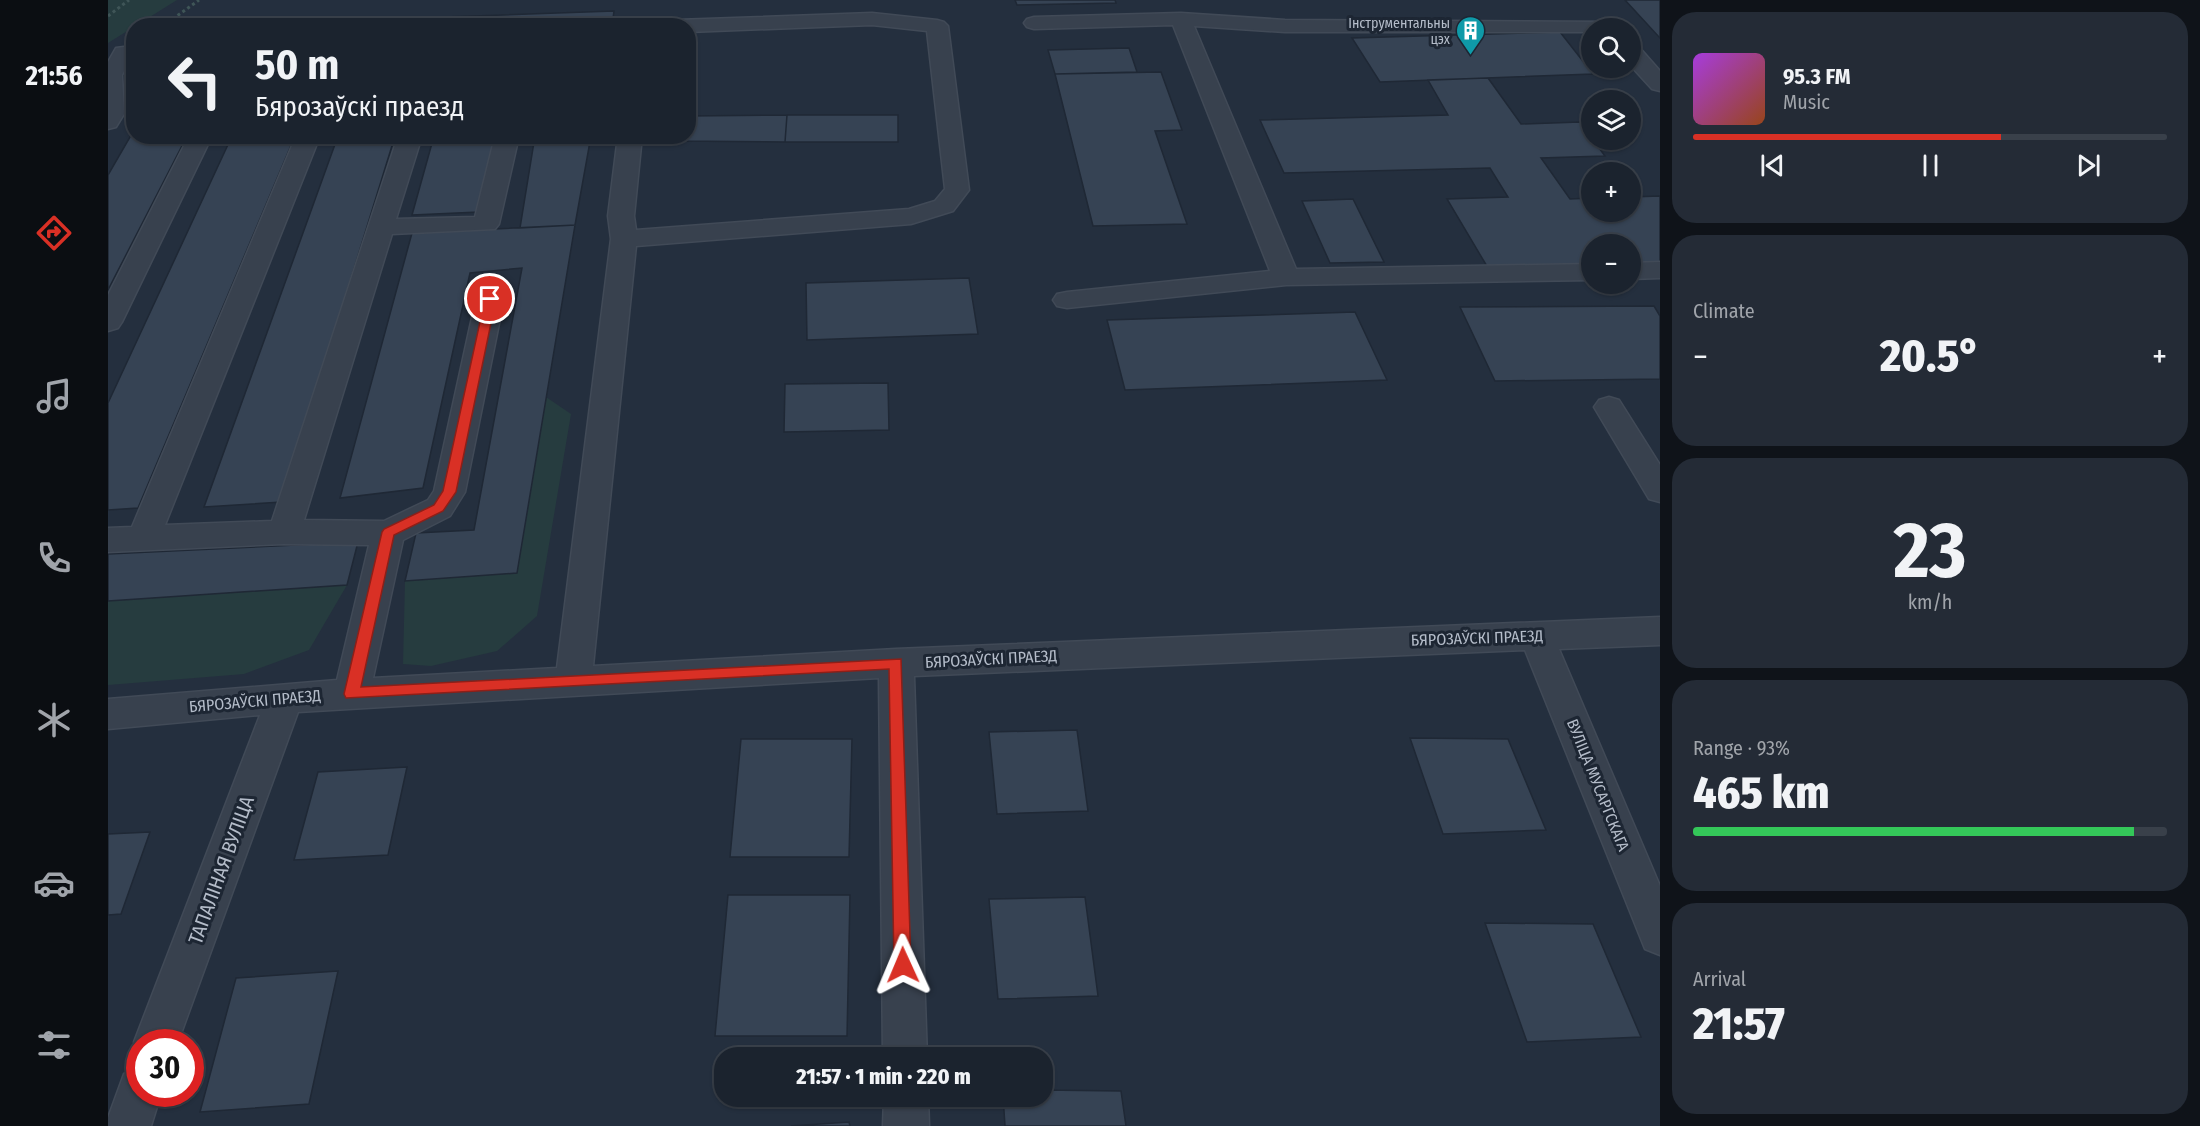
<!DOCTYPE html>
<html lang="en">
<head>
<meta charset="utf-8">
<style>
  :root { --surface:#1b232e; --page:#242b36; --text:#f1f3f6; --muted:#a0a4aa; --line:#39404a; --accent:#d93025 }
  body { margin:0; font-family:"Fira Sans Condensed",sans-serif; background:var(--page); color:var(--text); height:100vh; display:flex; flex-direction:column; font-size:22px; white-space:nowrap }
  * { box-sizing:border-box; margin:0 }
  p { font-size:20px; color:var(--muted) }
  .icon { flex:none; width:33px; height:33px; fill:none; stroke:currentColor; stroke-width:2; stroke-linecap:round; stroke-linejoin:round }
  .map { position:relative; flex:1; overflow:hidden }
  .sheet { display:flex; flex-direction:column; gap:12px; padding:12px; background:#0f1319; width:540px }
  .sheet>* { flex:none }
  .banner { position:absolute; left:18px; top:18px; width:570px; height:126px; border-radius:24px; box-shadow:0 2px 4px #0004,0 0 0 2px var(--line); background:#1b232e; color:var(--text); overflow:hidden }
  .fabs { position:absolute; left:1473px; top:18px; display:grid; gap:12px }
  .fabs a { display:grid; place-items:center; width:60px; height:60px; border-radius:50%; background:var(--surface); box-shadow:0 2px 4px #0004,0 0 0 2px var(--line); font-size:30px }
  .speed { position:absolute; left:18px; top:1029px; display:flex; gap:12px; font-size:30px; font-weight:700; text-align:center }
  .speed>* { display:grid; place-content:center; width:78px; height:78px; border-radius:50%; background:var(--surface); box-shadow:0 2px 4px #0004,0 0 0 2px var(--line); line-height:1 }
  .speed .limit { border:9px solid #d22; background:#fff; color:#111 }
  .pin { position:absolute; display:grid; place-items:center; width:51px; height:51px; color:#fff; margin:-26px; border:3px solid #fff; border-radius:50%; box-shadow:0 2px 6px #0007 }
  .me { position:absolute; width:66px; margin:-33px; rotate:359deg; stroke-linejoin:round; filter:drop-shadow(0 0 4px #0008) }
  .turn { display:flex; align-items:center; gap:21px; height:126px; padding:0 30px; font-size:27px }
  .turn .icon { width:78px; height:78px; stroke-width:2.5 }
  .turn b { display:block; font-size:42px; line-height:51px }
  .big { font-size:45px; font-weight:800; line-height:1.1 }
  .sheet .tile { flex:1; display:flex; flex-direction:column; justify-content:center; gap:9px; min-width:0; padding:0 21px; border-radius:24px; background:var(--page) }
  .sheet .dial { align-items:center; gap:0 }
  .dial b { font-size:78px; line-height:1 }
  .song { display:flex; align-items:center; gap:18px }
  .cover { width:72px; height:72px; border-radius:9px; background:linear-gradient(135deg,hsl(280 70% 55%),hsl(20 70% 35%)) }
  .played { height:6px; border-radius:3px; background:linear-gradient(90deg,var(--accent) 65%,var(--line) 65%) }
  .keys { display:flex; justify-content:space-around; direction:ltr }
  .heat { display:flex; justify-content:space-between; align-items:center; font-size:33px; direction:ltr }
  .charge { height:9px; border-radius:4px; background:linear-gradient(90deg,#34c759 93%,var(--line) 0) }
  .trip { position:absolute; left:606px; top:1047px; width:339px; height:60px; border-radius:24px; background:var(--surface); box-shadow:0 2px 4px #0004,0 0 0 2px var(--line); font-weight:800; line-height:60px; text-align:center }
  main { display:flex; flex:1; min-height:0 }
  .tab-bar { display:flex; flex-direction:column; width:108px; justify-content:space-around; align-items:center; background:#0b0e12; color:var(--muted) }
  .tab-bar .icon { width:42px; height:42px }
  .tab-bar .on { color:var(--accent) }
  .tab-bar b { font-size:27px; color:var(--text) }
  .map>svg:first-child { display:block }
  .green { fill:#263c3f }
  .building { fill:#364354; stroke:#1f2835; stroke-width:1.5 }
  .lines { fill:none; stroke-linecap:round; stroke-linejoin:round }
  .minor-casing { stroke:#414a57; stroke-width:3 }
  .path { stroke:#3f5557; stroke-width:3; stroke-dasharray:3 3; stroke-linecap:butt }
  .minor { fill:#38414e; fill-rule:evenodd }
  .route { fill:#d93025; stroke:#8d1f18; stroke-width:1.5 }
  .labels { text-anchor:middle; dominant-baseline:central; stroke-width:6; stroke-linejoin:round; paint-order:stroke }
  .far-poi-label { font-size:14px; fill:#b4bcc9; stroke:#1d2633; text-anchor:end }
  .street-label { font-size:16px; fill:#b4bcc9; stroke:#1d2633 }
  .near-street-label { font-size:20px; fill:#b4bcc9; stroke:#1d2633 }
</style>
</head>
<body>
<main>
<nav class="tab-bar">
<b>21:56</b>
<svg class="icon on" aria-label="directions" viewBox="0 0 24 24"><path d="M12 3l9 9-9 9-9-9zM9 14v-3h6M13 9l2 2-2 2"/></svg>
<svg class="icon" aria-label="music" viewBox="0 0 24 24"><path d="M9 18V5l10-2v13"/><circle cx="6" cy="18" r="3"/><circle cx="16" cy="16" r="3"/></svg>
<svg class="icon" aria-label="phone" viewBox="0 0 24 24"><path d="M5 4h4l2 5-3 2q2 4 5 5l2-3 5 2v4C11 20 4 13 5 4z"/></svg>
<svg class="icon" aria-label="climate" viewBox="0 0 24 24"><path d="M12 3v18M4 7l16 10M4 17L20 7"/></svg>
<svg class="icon" aria-label="car" viewBox="0 0 24 24"><path d="M5 17H2v-5l4-1 3-4h7l3 4 3 1v5h-3M9 17h6M6 11h13"/><circle cx="7" cy="17" r="2"/><circle cx="17" cy="17" r="2"/></svg>
<svg class="icon" aria-label="filters" viewBox="0 0 24 24"><path d="M4 7h16M4 17h16"/><circle cx="9" cy="7" r="2"/><circle cx="15" cy="17" r="2"/></svg>
</nav>
<div class="map">
<svg width="1552" height="1126" viewBox="0 0 1552 1126">
  <rect width="100%" height="100%" fill="#242f3e"/>
  <!-- green -->
  <path class="green" d="M0,0H69L0,43Z
    M438,397L463,414L429,616L389,651L323,666L295,664L297,581L409,573Z
    M239,585L201,650L136,674L0,685V601Z"/>
  <!-- building -->
  <path class="building" d="M907,0H1007L1008,3L909,5Z
    M1517,0H1552V38Z
    M506,11L504,26H119L278,19Z
    M1452,32L1485,74L1272,82L1244,38Z
    M1021,48L1029,72L947,74L940,50Z
    M1053,72L1074,130L1047,131L1079,224L985,226L947,74Z
    M1380,78L1413,124L1472,122L1497,156L1433,158L1462,199L1484,198V212H1522V197L1552,196V262L1522,263V244H1484V265L1380,268L1339,199L1400,197L1382,168L1176,173L1152,120L1340,115L1320,80Z
    M679,115L677,142L569,141L570,136H580V116Z
    M679,115H790V142H677Z
    M26,130V136H79L0,290V175Z
    M124,136H187L30,508L0,510V403Z
    M230,136H287L174,502L96,507Z
    M326,136H388L371,212L304,215Z
    M427,136H483L467,225L412,228Z
    M1245,199L1276,262L1222,263L1194,201Z
    M467,225L409,573L297,581L308,533L366,530L414,268L362,273L315,488L232,498L304,233Z
    M861,278L870,334L699,340L698,283Z
    M1546,306L1552,316V379L1387,381L1352,307Z
    M1247,312L1279,380L1017,390L999,320Z
    M780,383L781,430L676,432L677,384Z
    M250,542L239,585L0,601V554Z
    M969,730L980,811L889,814L881,732Z
    M1302,738L1400,739L1438,830L1335,834Z
    M633,739H744L741,857H622Z
    M299,767L280,855L186,860L210,772Z
    M42,832L13,914L0,915V834Z
    M620,895H742L739,1036H607Z
    M977,897L990,996L890,999L881,899Z
    M1377,923L1485,924L1533,1037L1419,1042Z
    M230,971L201,1104L92,1112L128,978Z
    M934,1090L1013,1091L1018,1126H897L895,1096H934Z
    M741,1122L742,1126H683Z"/>
  <g class="lines">
    <defs>
      <path id="minor" d="M764,13L829,20L836,22L840,26L861,190L845,211L803,224L528,246L485,666L788,649L1552,617V645L1451,649L1552,886V955L1537,949L1417,650L806,676L819,1058H775L771,678L190,712L70,1042H32V1055L26,1042L152,715L0,729V699L229,680L261,545L176,544L0,552V528L24,527L188,136H212L57,525L164,521L290,136H314L288,219L367,217L387,136H411L391,224L387,229L284,234L196,520L276,521L320,500L326,491L368,299L372,293L382,291L392,293L396,299L357,492L342,516L295,540L265,678L449,668L503,239L500,216L510,136H534L526,216L528,230L801,209L827,201L837,189L819,31L764,25L580,32V26H559L569,20Z
        M1073,13L1177,20L1508,22L1512,26L1510,28H1484V32H1177L1086,26L1188,269L1484,264V280L1178,285L959,308L949,306L945,300L949,294L959,292L1162,271L1065,25L926,29L919,27L916,23L919,19L926,17Z
        M1522,45L1530,46L1552,71V91L1544,89L1522,65Z
        M16,47L26,51L14,75L16,114L8,127L0,129V62L8,48Z
        M81,136H104L14,322L10,328L0,331V295Z
        M1552,262V278L1522,279V263Z
        M1501,397L1511,400L1552,465V502L1541,499L1486,407L1491,400Z
        M32,1068V1094H53L43,1126H0V1118L16,1074Z
        M776,1096H820L821,1126H775Z"/>
    </defs>
    <!-- minor casing -->
    <use href="#minor" class="minor-casing"/>
    <!-- path -->
    <path class="path" d="M0,16L21,0
      M55,26L91,0"/>
    <!-- minor -->
    <use href="#minor" class="minor"/>
  </g>
  <!-- route -->
  <path class="route" d="M382,295L388,299L348,492L335,511L286,535L253,687L793,659L803,965L801,971L795,973L788,971L786,965L781,669L238,698L236,694L274,532L276,529L326,505L335,491L377,299Z"/>
  <!-- icons -->
  <defs>
    <symbol id="building-pin" viewBox="-11 -11 22 30"><path d="M0 17L-7.5 6A9.5 9.5 0 1 1 7.5 6Z" fill="#0f9aa8" stroke="#1d2633"/><path d="M-4-6H4V6H1V3H-1V6H-4ZM-2.5-4.3h1.7v1.8h-1.7ZM.8-4.3h1.7v1.8H.8ZM-2.5-1h1.7V.8h-1.7ZM.8-1h1.7V.8H.8Z" fill="#fff"/></symbol>
  </defs>
  <g fill-rule="evenodd">
    <use href="#building-pin" x="1346" y="14" width="33" height="45"/>
  </g>
  <g class="labels">
    <!-- far-poi labels -->
    <g class="far-poi-label">
      <text x="1342" y="23">Інструментальны<tspan x="1342" dy="16">цэх</tspan></text>
    </g>
    <!-- street labels -->
    <g class="street-label">
      <text transform="translate(1369 638) rotate(-2)">БЯРОЗАЎСКІ ПРАЕЗД</text>
      <text transform="translate(883 659) rotate(-3)">БЯРОЗАЎСКІ ПРАЕЗД</text>
      <text transform="translate(147 701) rotate(-5)">БЯРОЗАЎСКІ ПРАЕЗД</text>
      <text transform="translate(1490 785) rotate(68)">ВУЛІЦА МУСАРГСКАГА</text>
    </g>
    <!-- near-street labels -->
    <g class="near-street-label">
      <text transform="translate(113 870) rotate(-70)">ТАПАЛІНАЯ ВУЛІЦА</text>
    </g>
  </g>
</svg>
<div class="fabs">
<a><svg class="icon" aria-label="search" viewBox="0 0 24 24"><circle cx="10" cy="10" r="6"/><path d="M15 15l6 6"/></svg></a>
<a><svg class="icon" aria-label="layers" viewBox="0 0 24 24"><path d="M12 4l9 5-9 5-9-5zM3 14l9 5 9-5"/></svg></a>
<a>+</a>
<a>−</a>
</div>
<div class="speed"><div class="limit">30</div></div>
<div class="pin" style="left:382px;top:299px;background:#d93025"><svg class="icon" aria-label="arrive" viewBox="0 0 24 24"><path d="M6 21V4h12l-3 4 3 4H6"/></svg></div>
<svg class="me" style="left:795px;top:965px" viewBox="-20 -20 40 40"><path d="M0-17L14 15 0 8-14 15z" fill="#d93025" stroke="#fff" stroke-width="4"/></svg>
<div class="trip">21:57 · 1 min · 220 m</div>
<div class="banner">
<div class="turn"><svg class="icon" aria-label="left" viewBox="0 0 24 24"><path d="M17 20v-9H6M10 6l-5 5 5 5"/></svg><div><b>50 m</b>Бярозаўскі праезд</div></div>
</div>
</div>
<section class="sheet">
<div class="tile">
<div class="song"><i class="cover"></i><div><b>95.3 FM</b><p>Music</p></div></div>
<div class="played"></div>
<div class="keys"><svg class="icon" aria-label="previous" viewBox="0 0 24 24"><path d="M18 5L8 12l10 7zM5 5v14"/></svg><svg class="icon" aria-label="pause" viewBox="0 0 24 24"><path d="M8 5v14M16 5v14"/></svg><svg class="icon" aria-label="next" viewBox="0 0 24 24"><path d="M6 5l10 7-10 7zM19 5v14"/></svg></div>
</div>
<div class="tile"><p>Climate</p>
<div class="heat"><a>−</a><b class="big">20.5°</b><a>+</a></div>
</div>
<div class="tile dial"><b>23</b><p>km/h</p></div>
<div class="tile"><p>Range · 93%</p><b class="big">465 km</b><div class="charge"></div></div>
<div class="tile"><p>Arrival</p><b class="big">21:57</b></div>
</section>
</main>
</body>
</html>
